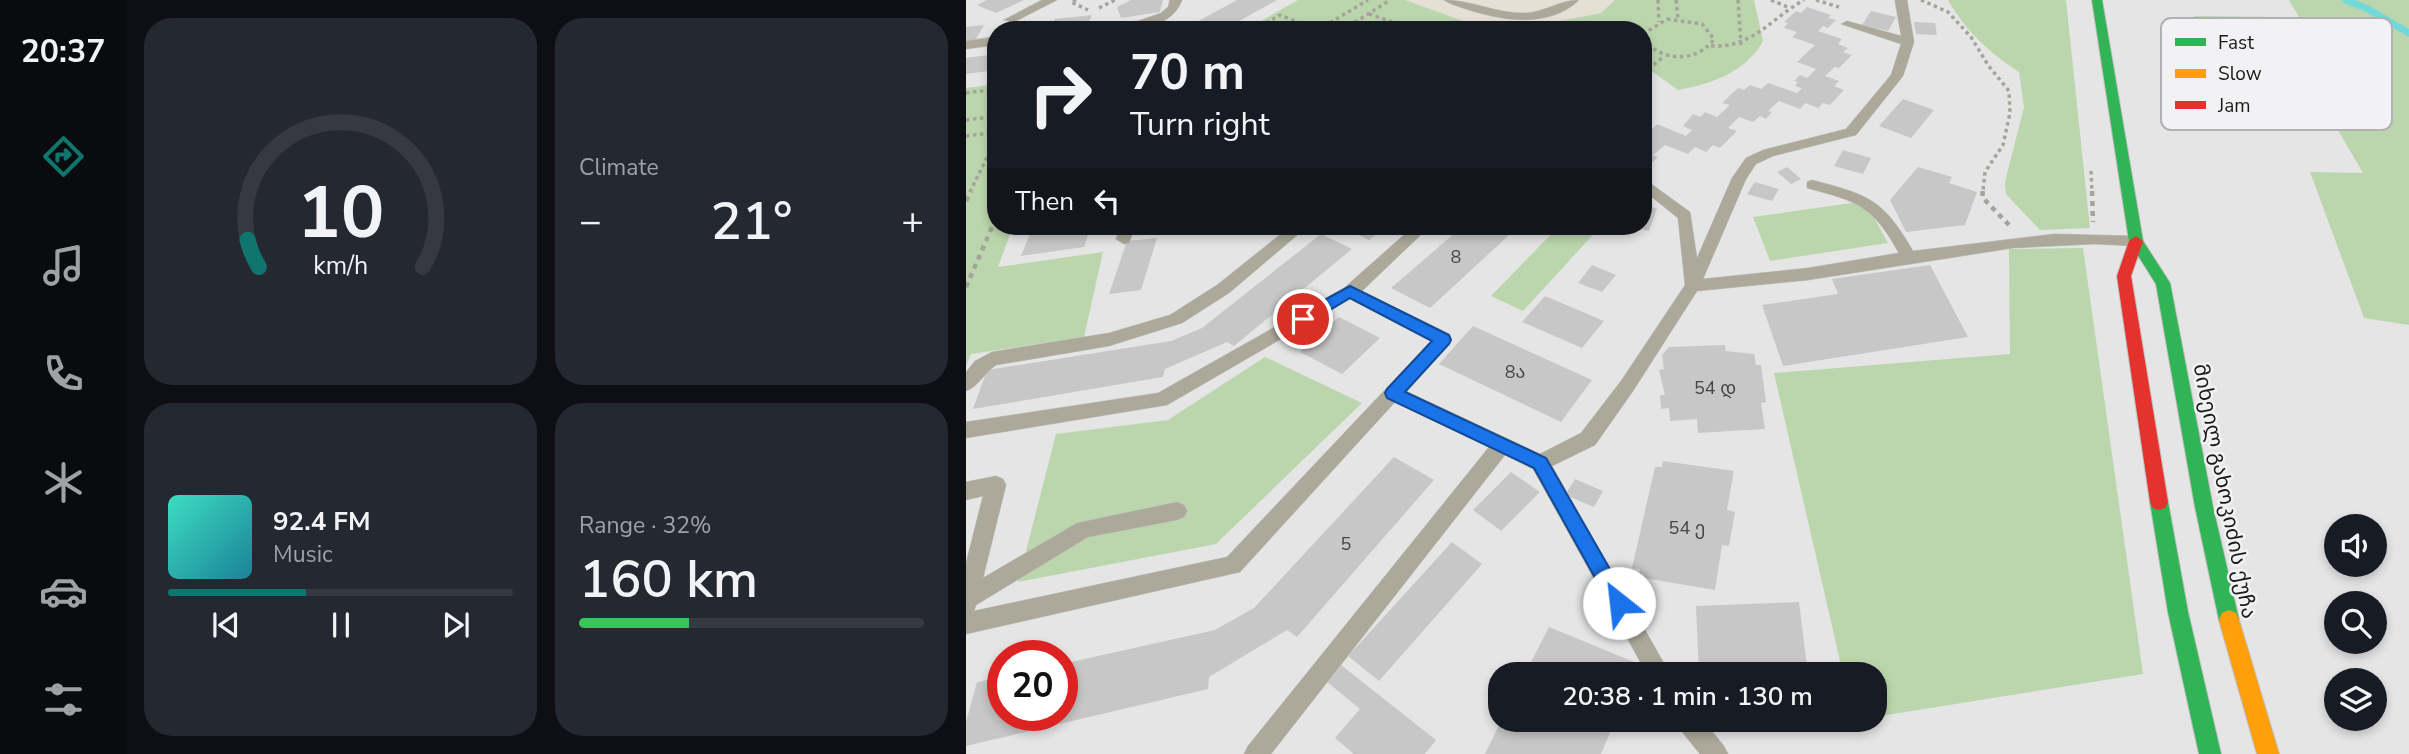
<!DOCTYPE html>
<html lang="en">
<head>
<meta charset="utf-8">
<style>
  :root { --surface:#171b24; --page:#242831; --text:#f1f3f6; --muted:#9ea1a6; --line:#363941; --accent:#0f766e }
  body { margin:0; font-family:"Nunito Sans","Noto Sans Georgian",sans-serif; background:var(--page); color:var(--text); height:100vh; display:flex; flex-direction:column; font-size:26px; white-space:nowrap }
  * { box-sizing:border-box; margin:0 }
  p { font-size:23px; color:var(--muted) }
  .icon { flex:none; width:38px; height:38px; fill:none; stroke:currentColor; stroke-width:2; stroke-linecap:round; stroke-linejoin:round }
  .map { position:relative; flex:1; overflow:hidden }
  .details { display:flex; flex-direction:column; gap:18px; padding:18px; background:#0d0f14; width:840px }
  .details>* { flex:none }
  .hud { position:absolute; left:21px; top:21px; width:665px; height:214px; border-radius:28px; box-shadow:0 4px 10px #0003; background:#171b24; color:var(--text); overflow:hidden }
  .tools { position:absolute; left:1358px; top:514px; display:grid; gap:14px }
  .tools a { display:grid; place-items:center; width:63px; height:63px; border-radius:50%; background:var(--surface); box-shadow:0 4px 10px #0003; font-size:35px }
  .speed { position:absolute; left:21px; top:640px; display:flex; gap:14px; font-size:35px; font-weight:700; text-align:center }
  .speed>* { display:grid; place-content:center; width:91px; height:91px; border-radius:50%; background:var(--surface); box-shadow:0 4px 10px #0003; line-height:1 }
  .speed .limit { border:10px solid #d22; background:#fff; color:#111 }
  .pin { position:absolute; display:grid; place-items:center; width:60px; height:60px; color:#fff; margin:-30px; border:4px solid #fff; border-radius:50%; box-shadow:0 2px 7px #0007 }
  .me { position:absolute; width:77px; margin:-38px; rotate:331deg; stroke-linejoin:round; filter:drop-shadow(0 0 5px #0008) }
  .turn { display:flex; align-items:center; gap:24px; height:147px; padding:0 28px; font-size:32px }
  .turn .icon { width:91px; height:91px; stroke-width:2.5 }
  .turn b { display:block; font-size:49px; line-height:60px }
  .then { display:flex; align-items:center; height:66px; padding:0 28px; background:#0003; gap:14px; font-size:26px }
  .big { font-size:52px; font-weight:600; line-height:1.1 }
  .details .card { flex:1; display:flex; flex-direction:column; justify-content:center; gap:10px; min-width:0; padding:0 24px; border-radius:28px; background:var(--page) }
  .details .dial { align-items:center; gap:0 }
  .dial svg { height:182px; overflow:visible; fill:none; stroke:var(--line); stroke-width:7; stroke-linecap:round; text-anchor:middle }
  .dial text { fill:var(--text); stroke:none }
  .song { display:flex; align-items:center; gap:21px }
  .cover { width:84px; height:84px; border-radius:10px; background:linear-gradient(135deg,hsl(170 70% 55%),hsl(190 70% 35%)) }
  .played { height:7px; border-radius:4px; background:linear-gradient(90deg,var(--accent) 40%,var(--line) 40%) }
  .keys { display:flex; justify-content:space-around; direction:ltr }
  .heat { display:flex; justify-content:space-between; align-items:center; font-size:38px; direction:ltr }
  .charge { height:10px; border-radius:5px; background:linear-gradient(90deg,#34c759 32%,var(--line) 0) }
  .details .tiles { flex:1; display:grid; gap:18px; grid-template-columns:repeat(2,1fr) }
  .trip { position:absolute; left:522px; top:662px; width:399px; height:70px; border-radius:28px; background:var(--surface); box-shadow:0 4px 10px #0003; font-weight:600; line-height:70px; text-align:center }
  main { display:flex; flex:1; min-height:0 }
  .tab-bar { display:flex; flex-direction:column; width:126px; justify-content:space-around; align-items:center; background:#090b0e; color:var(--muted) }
  .tab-bar .icon { width:49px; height:49px }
  .tab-bar .on { color:var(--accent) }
  .tab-bar b { font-size:32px; color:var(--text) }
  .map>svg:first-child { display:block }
  .education { fill:#e5dfd4 }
  .green { fill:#bbd6ad }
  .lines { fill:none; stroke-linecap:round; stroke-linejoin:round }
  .stream { stroke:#71d9da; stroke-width:7 }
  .building { fill:#c7c7c8 }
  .lane-casing { stroke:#c0c0c1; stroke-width:1 }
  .fast-casing { stroke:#c0c0c1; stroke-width:2 }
  .slow-casing { stroke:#c0c0c1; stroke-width:2 }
  .jam-casing { stroke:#c0c0c1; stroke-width:2 }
  .path-far1 { stroke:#a5a49b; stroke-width:3.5; stroke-dasharray:3.5 3.5; stroke-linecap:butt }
  .path { stroke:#a5a49b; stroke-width:4.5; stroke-dasharray:5 5; stroke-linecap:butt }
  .lane { fill:#aca99a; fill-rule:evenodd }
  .fast { fill:#30b455; fill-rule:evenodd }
  .slow { fill:#ff9f0a; fill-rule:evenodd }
  .jam { fill:#e5322d; fill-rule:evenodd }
  .route { fill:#1a73e8; stroke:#114b97; stroke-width:2 }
  .labels { text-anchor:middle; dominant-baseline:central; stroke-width:5; stroke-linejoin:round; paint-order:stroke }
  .number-label { font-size:18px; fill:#454546 }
  .street-label { font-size:21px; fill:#1a1a1a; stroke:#f2f2f4 }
  .key { fill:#f2f2f4; stroke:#b1b1b3; stroke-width:2 }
  .key-label { font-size:19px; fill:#1a1a1a }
</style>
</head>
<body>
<main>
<nav class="tab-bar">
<b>20:37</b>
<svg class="icon on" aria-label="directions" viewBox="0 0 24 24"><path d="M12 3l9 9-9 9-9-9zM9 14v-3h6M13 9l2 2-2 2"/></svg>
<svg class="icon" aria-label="music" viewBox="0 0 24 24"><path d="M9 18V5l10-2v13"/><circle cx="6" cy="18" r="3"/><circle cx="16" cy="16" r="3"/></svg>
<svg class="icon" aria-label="phone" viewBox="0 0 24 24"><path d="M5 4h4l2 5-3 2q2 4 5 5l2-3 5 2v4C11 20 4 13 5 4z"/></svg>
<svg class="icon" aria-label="climate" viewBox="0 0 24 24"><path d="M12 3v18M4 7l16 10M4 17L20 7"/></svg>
<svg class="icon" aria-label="car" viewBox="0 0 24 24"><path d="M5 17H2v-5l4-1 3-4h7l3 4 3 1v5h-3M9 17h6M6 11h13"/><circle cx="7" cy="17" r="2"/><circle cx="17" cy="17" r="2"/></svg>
<svg class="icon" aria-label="filters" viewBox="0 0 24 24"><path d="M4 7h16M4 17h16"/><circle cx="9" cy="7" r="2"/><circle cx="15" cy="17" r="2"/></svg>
</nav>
<section class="details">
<div class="tiles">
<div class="card dial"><svg viewBox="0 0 100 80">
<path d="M14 69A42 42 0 1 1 86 69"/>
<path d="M14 69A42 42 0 0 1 9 57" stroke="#0f766e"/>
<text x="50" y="56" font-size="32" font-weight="700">10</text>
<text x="50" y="72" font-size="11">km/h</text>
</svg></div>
<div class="card"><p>Climate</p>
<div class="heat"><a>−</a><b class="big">21°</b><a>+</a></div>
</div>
<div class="card">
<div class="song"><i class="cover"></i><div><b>92.4 FM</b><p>Music</p></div></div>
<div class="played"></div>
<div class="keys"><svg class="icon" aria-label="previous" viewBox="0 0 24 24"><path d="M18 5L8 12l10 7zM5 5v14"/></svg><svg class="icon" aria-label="pause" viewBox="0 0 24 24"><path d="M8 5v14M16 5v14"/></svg><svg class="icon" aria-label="next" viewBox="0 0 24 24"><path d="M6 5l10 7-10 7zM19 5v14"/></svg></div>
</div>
<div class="card"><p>Range · 32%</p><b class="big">160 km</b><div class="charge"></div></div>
</div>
</section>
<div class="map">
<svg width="1443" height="754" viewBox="0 0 1443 754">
  <rect width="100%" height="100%" fill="#e5e5e6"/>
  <!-- education -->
  <path class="education" d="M439,0H649L635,13L563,27L511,26Z"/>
  <!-- green -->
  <path class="green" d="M332,0H439L511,26L563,27L635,13L649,0H788L797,41C780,72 746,84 712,90L677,65V30H279Z
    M982,0H1100L1124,228L1074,230L1040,194L1039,182L1058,107L1053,72C1023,52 1000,32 982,0Z
    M1323,0H1443V325L1398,318L1344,172L1397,173L1366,120L1313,115L1292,70L1416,79L1394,48L1237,36L1228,16L1333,17Z
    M30,84V226H47L32,267L137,252L118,337L5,354L0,366V88Z
    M899,201L922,243L804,261L787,217Z
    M593,226H635L557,311L525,296Z
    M1117,248L1177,674L908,717V674H877L808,373L1044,354L1043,249Z
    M299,357L396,403L250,544L52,582L90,434L202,420Z"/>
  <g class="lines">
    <!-- stream -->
    <path class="stream" d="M1380,0L1402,9L1443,33"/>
  </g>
  <!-- building -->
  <path class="building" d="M21,0H58L30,13L11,5Z
    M165,0H197L194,12L155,18L151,7Z
    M271,0H311L257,30H216Z
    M841,7L865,15L862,18L870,20L862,28L857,26L852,31L876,39L872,44L882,48L877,52L886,55L873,68L869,67L859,76L873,81L868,86L878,90L864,105L857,103L852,108L839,103L834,109L813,101L802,111L806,112L800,119L794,116L787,122L773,117L762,128L771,131L754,148L747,145L740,152L729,147L722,154L699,145L687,155L692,157L685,164L677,161V128L684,131L691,124L720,136L726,130L717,126L727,114L734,117L739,112L751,117L764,105L756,103L772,88L778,90L784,85L795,89L802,83L831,93L836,88L829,86L832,82L828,81L834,75L841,78L850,69L831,62L849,45L826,37L831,32L818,28L822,23L818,22L830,11L835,13Z
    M905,11L930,17L922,31L896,25Z
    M126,15L122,24L84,28L89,19Z
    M948,22L969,23L971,35L950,34Z
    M18,25L8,42L0,43V27Z
    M30,54V70L0,74V58Z
    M937,99L968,110L945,138L913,126Z
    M877,150L905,158L897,174L868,166Z
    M821,167L835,179L825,184L811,172Z
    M952,167L986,177L983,183L1011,192L999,225L940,232L924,200Z
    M789,182L813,189L806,201L781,194Z
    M677,206L691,208L683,231L662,227L677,226Z
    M67,226H125L118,247L55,256Z
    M374,226H421L403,240Z
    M497,226H553L464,308L425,288Z
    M355,234L386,249L268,346L261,342L199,369L197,377L7,409L21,370L205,341L236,328Z
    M191,238L175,290L143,294L161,241Z
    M626,265L650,275L636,292L612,283Z
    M964,265L1002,337L817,366L796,305L872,294L866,279Z
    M579,296L638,321L616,348L556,322Z
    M373,317L414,338L376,374L334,352Z
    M507,326L626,380L595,422L473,364Z
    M759,345L760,351L788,354L790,365H795L800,402L795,403L799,429L732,433L731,419L704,421L703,408L695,409L694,395H699L693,370L698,369L696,355L703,347Z
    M428,457L468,480L331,637L321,630L243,677L242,689L0,746V722L11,682L37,677V716H96V664L249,630L288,608Z
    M697,461L768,471L761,510L769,512L763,546L756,545L749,590L672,577L674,569L666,568L689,467H696Z
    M545,472L574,492L535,531L507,510Z
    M609,479L637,491L628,507L599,495Z
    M486,542L516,564L413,681L382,656Z
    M833,602L842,674H733L730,606Z
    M583,627L673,664L669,674H559Z
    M375,665L470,740L459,754H388L369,738L394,709L360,681Z
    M536,719H650L635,754H519Z
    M823,719H848L849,729L825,730Z"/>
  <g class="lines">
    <defs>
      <path id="lane" d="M76,0H91L48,22L38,20Z
        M204,0H216C203,37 144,30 113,30L119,26L172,21L195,13L202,7Z
        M478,0C506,0 531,14 560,13C579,12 594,0 613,0C584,28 538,21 503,10C495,7 485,5 478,0Z
        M929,0H941L948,42L937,76L890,135L807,156L790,164L780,179L737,279L842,268L933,253C906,205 893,202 841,188V182L846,180C903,195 917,199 947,251L1088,234L1170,236L1178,241L1170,246L1129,244L1047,248L842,280L731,291L667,391L629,445L586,466L704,674H681L567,469L539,455L305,754H278L282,746L523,447L429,402L274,572L0,634V563L17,496L0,500V482L30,476L37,479L40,485L17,578L111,523L211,502L218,505L221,511L218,517L211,520L122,537L10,605L8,611L261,557L465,341L384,299L201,405L0,438V422L192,393L378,288L448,226H464L396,291L483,334L485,339L440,391L574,454L615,433L655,381L719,285L712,218L677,190V178L724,212L731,258L766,178L780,158L797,150L880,129L925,75L935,44L875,24L881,21L935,36Z
        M30,37V45L0,49V41Z
        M155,226H169L163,243L158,244L150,239Z
        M325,226H342L263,293L216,323L143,346L30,365C19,372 12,387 0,391V372L9,361L26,352L143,333L204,315L251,285Z
        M709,719H736L758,746L762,754H734L712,727Z"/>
      <path id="fast" d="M1126,0H1136L1177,241L1204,283L1247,507L1273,620L1270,627L1263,630L1256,627L1253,620L1229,507L1190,284L1163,241Z
        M1193,494L1199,496L1202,502L1222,612L1255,754H1233L1202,612L1184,502L1187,496Z"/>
      <path id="slow" d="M1263,610L1270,613L1273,620L1313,754H1291L1253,620L1256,613Z"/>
      <path id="jam" d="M1170,236L1177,241L1165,276L1202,502L1199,508L1193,510L1187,508L1184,502L1151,276L1163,241Z"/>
    </defs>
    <!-- lane casing -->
    <use href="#lane" class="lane-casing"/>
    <!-- fast casing -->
    <use href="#fast" class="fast-casing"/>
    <!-- slow casing -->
    <use href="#slow" class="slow-casing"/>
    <!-- jam casing -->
    <use href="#jam" class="jam-casing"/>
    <!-- path-far1 -->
    <path class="path-far1" d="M110,0L105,2L122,10
      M692,0L693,22
      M710,0L712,19
      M772,0L775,45
      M805,0L824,8
      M850,0L873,7
      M955,0L982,12L1005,37L1022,65L1043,91L1044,113L1037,145L1019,172L1017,192
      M133,8L149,0
      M403,14L450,30
      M701,19L736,24L748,39C731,63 696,62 678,40L679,33Z
      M288,30L314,15L351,30
      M352,30L402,0
      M377,30L424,0
      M745,46C787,48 804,19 838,0
      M677,74L698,56
      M0,93L30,89
      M0,120L30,116
      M0,136L30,132
      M1125,171L1126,192
      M4,192L30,139"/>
    <!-- path -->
    <path class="path" d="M1017,191L1016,197L1043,225
      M1126,191L1127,222
      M0,201L5,191
      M0,287L30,218"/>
    <!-- lane -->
    <use href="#lane" class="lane"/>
    <!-- fast -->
    <use href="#fast" class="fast"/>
    <!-- slow -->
    <use href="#slow" class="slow"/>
    <!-- jam -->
    <use href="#jam" class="jam"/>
  </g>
  <!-- route -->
  <path class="route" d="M384,286L483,335L485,340L483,344L439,392L580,458L660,597L663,603L660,610L653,613L647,610L568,468L421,398L419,393L421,389L466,341L384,298L342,323H331L329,319L331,315Z"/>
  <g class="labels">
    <!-- number labels -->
    <g class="number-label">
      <text x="490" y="257">8</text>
      <text x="549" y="372">8ა</text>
      <text x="749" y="388">54 დ</text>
      <text x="721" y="528">54 ე</text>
      <text x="380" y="544">5</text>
    </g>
    <!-- street labels -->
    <g class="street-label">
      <text transform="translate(1259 491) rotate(79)">მიხეილ გახოკიძის ქუჩა</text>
    </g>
  </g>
  <!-- legend -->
  <rect x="1195" y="18" width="231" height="112" rx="10" class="key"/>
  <rect x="1209" y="38" width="31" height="8" fill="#30b455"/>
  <rect x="1209" y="69" width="31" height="9" fill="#ff9f0a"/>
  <rect x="1209" y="101" width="31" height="8" fill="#e5322d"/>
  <g class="key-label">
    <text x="1252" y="49">Fast</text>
    <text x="1252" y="80">Slow</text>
    <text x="1252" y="112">Jam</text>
  </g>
</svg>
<div class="tools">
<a><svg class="icon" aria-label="sound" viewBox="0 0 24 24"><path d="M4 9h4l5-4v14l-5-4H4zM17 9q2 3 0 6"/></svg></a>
<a><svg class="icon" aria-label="search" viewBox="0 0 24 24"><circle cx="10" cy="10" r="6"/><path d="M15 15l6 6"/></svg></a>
<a><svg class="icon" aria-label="layers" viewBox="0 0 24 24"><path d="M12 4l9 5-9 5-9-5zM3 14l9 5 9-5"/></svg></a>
</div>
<div class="speed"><div class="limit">20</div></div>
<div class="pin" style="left:337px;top:319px;background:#d93025"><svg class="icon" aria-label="arrive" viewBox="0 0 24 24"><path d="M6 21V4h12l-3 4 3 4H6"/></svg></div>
<svg class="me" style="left:653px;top:603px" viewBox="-20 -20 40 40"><circle r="19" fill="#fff"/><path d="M0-13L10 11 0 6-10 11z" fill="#1a73e8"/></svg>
<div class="trip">20:38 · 1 min · 130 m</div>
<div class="hud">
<div class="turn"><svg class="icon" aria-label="right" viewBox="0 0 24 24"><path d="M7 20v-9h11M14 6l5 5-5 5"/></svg><div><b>70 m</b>Turn right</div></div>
<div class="then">Then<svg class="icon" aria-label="left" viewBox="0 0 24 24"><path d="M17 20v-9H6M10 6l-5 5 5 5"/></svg></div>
</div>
</div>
</main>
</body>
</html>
